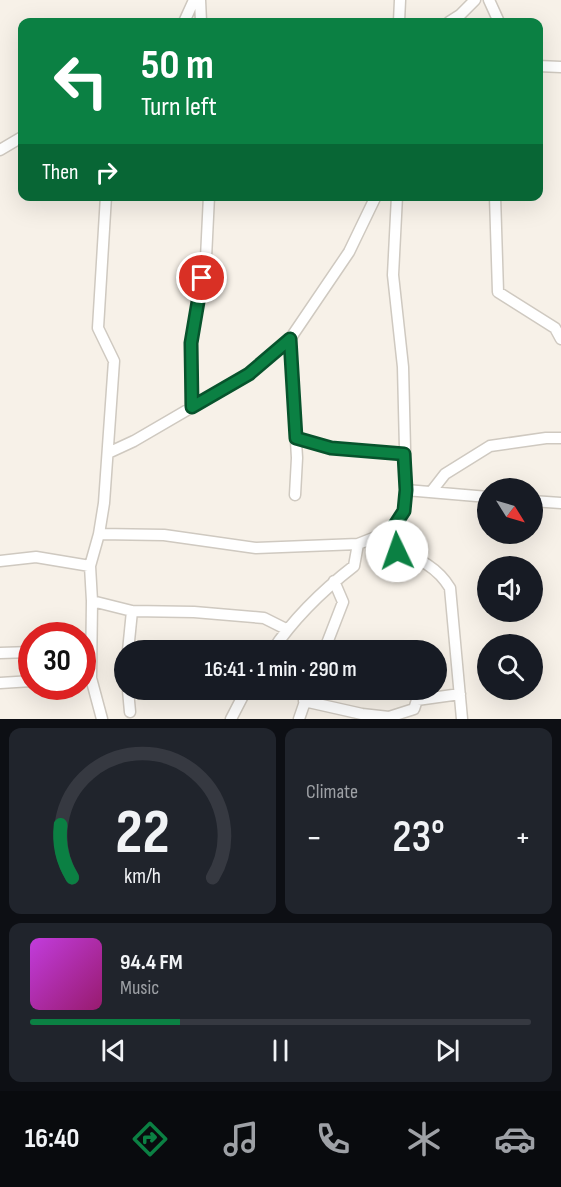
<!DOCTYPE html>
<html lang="en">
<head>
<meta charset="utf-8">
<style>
  :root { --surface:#171b24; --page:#20242c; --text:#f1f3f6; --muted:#9ea1a6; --line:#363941; --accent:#0b8043 }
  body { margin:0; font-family:"Sofia Sans Condensed",sans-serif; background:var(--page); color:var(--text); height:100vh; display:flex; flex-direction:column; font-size:22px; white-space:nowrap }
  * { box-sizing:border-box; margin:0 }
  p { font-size:20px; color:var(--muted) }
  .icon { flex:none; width:33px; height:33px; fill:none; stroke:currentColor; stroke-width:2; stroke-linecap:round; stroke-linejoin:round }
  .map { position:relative; height:719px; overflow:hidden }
  .drawer { display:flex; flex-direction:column; gap:9px; padding:9px; background:#0d0f14; flex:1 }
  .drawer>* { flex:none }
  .hud { position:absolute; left:18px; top:18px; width:525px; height:183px; border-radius:12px; box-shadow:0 6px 24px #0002; background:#0b8043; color:#fff; overflow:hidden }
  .needle { width:39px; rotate:127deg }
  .buttons { position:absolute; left:477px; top:478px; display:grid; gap:12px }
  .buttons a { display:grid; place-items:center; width:66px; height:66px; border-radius:50%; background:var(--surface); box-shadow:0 6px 24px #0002; font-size:30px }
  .speed { position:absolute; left:18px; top:622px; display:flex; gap:12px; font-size:30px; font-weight:700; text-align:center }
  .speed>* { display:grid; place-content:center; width:78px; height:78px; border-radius:50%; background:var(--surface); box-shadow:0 6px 24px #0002; line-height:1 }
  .speed .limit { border:9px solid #d22; background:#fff; color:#111 }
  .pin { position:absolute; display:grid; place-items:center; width:51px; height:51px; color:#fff; margin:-26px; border:3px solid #fff; border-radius:50%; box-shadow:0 2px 6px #0007 }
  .me { position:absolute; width:66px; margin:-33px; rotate:357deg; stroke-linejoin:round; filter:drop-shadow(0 0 4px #0008) }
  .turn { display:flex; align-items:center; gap:21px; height:126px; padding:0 24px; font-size:27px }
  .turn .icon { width:78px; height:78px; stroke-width:2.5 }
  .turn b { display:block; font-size:42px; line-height:51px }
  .then { display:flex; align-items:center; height:57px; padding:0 24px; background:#0003; gap:12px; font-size:22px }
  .big { font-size:45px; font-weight:600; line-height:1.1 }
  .drawer .widget { flex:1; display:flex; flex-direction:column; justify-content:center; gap:9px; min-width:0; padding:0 21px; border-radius:12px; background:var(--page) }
  .drawer .dial { align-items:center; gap:0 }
  .dial svg { height:156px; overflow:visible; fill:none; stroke:var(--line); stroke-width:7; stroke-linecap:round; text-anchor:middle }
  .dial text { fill:var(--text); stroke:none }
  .song { display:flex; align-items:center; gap:18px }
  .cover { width:72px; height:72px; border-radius:9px; background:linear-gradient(135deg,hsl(290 70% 55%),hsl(320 70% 35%)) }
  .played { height:6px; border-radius:3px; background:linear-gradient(90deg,var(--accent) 30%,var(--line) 30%) }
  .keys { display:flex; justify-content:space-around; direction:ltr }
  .heat { display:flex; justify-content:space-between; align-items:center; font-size:33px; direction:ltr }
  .drawer .tiles { flex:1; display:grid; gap:9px; grid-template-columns:1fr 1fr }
  .widget:last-child { grid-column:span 2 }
  .trip { position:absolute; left:114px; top:640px; width:333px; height:60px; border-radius:30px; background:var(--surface); box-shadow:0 6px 24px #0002; font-weight:600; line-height:60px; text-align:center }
  .tab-bar { display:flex; height:96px; justify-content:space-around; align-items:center; background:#090b0e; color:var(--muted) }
  .tab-bar .icon { width:42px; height:42px }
  .tab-bar .active { color:var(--accent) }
  .tab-bar b { font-size:27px; color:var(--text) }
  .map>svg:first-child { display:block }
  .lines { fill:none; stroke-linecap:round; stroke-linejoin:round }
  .street-casing { stroke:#cfc9c0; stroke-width:13 }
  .street { stroke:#fff; stroke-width:10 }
  .route-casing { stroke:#07532c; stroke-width:15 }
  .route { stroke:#0b8043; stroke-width:10 }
</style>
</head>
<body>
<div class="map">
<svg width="561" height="719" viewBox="0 0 561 719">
  <rect width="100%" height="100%" fill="#f7f1e8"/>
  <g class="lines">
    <defs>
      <path id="street" d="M200,0L201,22
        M489,0L499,22
        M184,22L194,0
        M399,22L400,0
        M449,22L460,15L475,0
        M538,66L561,67
        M0,150L22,137
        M106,196L98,328L114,361L104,503L99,534L90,566L92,601L132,611L194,612L264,618L286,629
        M495,196L498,292L555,328L561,339
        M290,339L297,458L295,495
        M191,407V343L206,258L209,196
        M296,438L331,448L404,454
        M108,453L134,441L249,374L290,339L349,252L376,196
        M406,490L488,497
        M431,492L445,474L490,446L546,438H561
        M532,501L561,503
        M391,531L397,551C419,558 438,568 450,588L462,719
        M99,534L164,535L256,548L358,544
        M0,561L36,557L90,566
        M92,601L91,678L102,719
        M128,651L132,611
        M272,651C294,618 323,590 354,566L358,544L391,531L404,511L406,490L403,367L393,275L397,196
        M324,651L343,602L334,581
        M0,653L32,652
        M0,683L32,681
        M128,690L130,712
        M304,701L362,714L389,717L414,709L417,700L460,694
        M231,719L246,690
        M299,719L309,690"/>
    </defs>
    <!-- street casing -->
    <use href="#street" class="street-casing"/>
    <!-- street -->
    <use href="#street" class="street"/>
  </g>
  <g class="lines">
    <defs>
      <path id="route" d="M202,278L191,343L192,407L249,374L290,339L296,438L331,448L404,454L406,490L404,511L391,531L397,551"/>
    </defs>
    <!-- route casing -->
    <use href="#route" class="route-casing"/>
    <!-- route -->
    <use href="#route" class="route"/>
  </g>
</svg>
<div class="buttons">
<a><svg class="needle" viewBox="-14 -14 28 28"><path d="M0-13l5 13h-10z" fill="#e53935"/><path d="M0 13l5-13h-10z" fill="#9ea1a6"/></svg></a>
<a><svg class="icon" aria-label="sound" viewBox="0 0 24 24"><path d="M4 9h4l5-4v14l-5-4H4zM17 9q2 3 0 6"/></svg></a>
<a><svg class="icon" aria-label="search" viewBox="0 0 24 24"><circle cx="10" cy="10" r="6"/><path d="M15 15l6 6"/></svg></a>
</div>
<div class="speed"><div class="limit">30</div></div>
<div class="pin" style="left:202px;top:278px;background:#d93025"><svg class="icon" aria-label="arrive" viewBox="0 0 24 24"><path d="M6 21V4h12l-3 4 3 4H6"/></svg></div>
<svg class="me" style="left:397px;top:551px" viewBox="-20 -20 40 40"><circle r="19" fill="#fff"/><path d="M0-13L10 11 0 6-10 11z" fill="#0b8043"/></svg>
<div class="trip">16:41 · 1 min · 290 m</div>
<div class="hud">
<div class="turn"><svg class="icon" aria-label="left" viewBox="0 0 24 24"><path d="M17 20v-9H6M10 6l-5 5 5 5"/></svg><div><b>50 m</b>Turn left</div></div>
<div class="then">Then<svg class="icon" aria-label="right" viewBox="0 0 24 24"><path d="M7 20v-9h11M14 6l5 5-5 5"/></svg></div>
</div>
</div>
<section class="drawer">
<div class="tiles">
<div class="widget dial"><svg viewBox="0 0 100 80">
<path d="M14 69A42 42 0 1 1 86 69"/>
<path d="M14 69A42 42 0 0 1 8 42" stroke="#0b8043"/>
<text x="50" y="56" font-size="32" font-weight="700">22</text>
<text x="50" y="72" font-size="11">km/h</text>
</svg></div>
<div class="widget"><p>Climate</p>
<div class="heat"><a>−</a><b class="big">23°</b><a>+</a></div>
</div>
<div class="widget">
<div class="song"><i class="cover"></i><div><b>94.4 FM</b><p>Music</p></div></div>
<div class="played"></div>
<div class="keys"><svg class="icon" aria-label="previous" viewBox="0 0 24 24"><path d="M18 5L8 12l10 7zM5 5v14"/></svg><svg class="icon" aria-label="pause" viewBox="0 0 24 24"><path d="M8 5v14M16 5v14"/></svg><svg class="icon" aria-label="next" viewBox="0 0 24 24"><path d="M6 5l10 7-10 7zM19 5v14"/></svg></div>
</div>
</div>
</section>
<nav class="tab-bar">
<b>16:40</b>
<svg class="icon active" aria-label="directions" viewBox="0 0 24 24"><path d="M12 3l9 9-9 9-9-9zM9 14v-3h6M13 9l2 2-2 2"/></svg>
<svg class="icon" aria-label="music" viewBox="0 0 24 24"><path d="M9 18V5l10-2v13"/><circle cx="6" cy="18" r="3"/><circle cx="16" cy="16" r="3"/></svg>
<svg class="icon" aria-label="phone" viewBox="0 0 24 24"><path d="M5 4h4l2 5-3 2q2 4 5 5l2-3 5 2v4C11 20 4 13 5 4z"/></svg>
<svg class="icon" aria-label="climate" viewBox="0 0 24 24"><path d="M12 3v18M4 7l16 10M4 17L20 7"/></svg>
<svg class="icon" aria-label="car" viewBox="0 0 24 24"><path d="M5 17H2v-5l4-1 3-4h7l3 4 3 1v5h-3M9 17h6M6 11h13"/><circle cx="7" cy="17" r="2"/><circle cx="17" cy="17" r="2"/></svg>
</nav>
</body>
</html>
